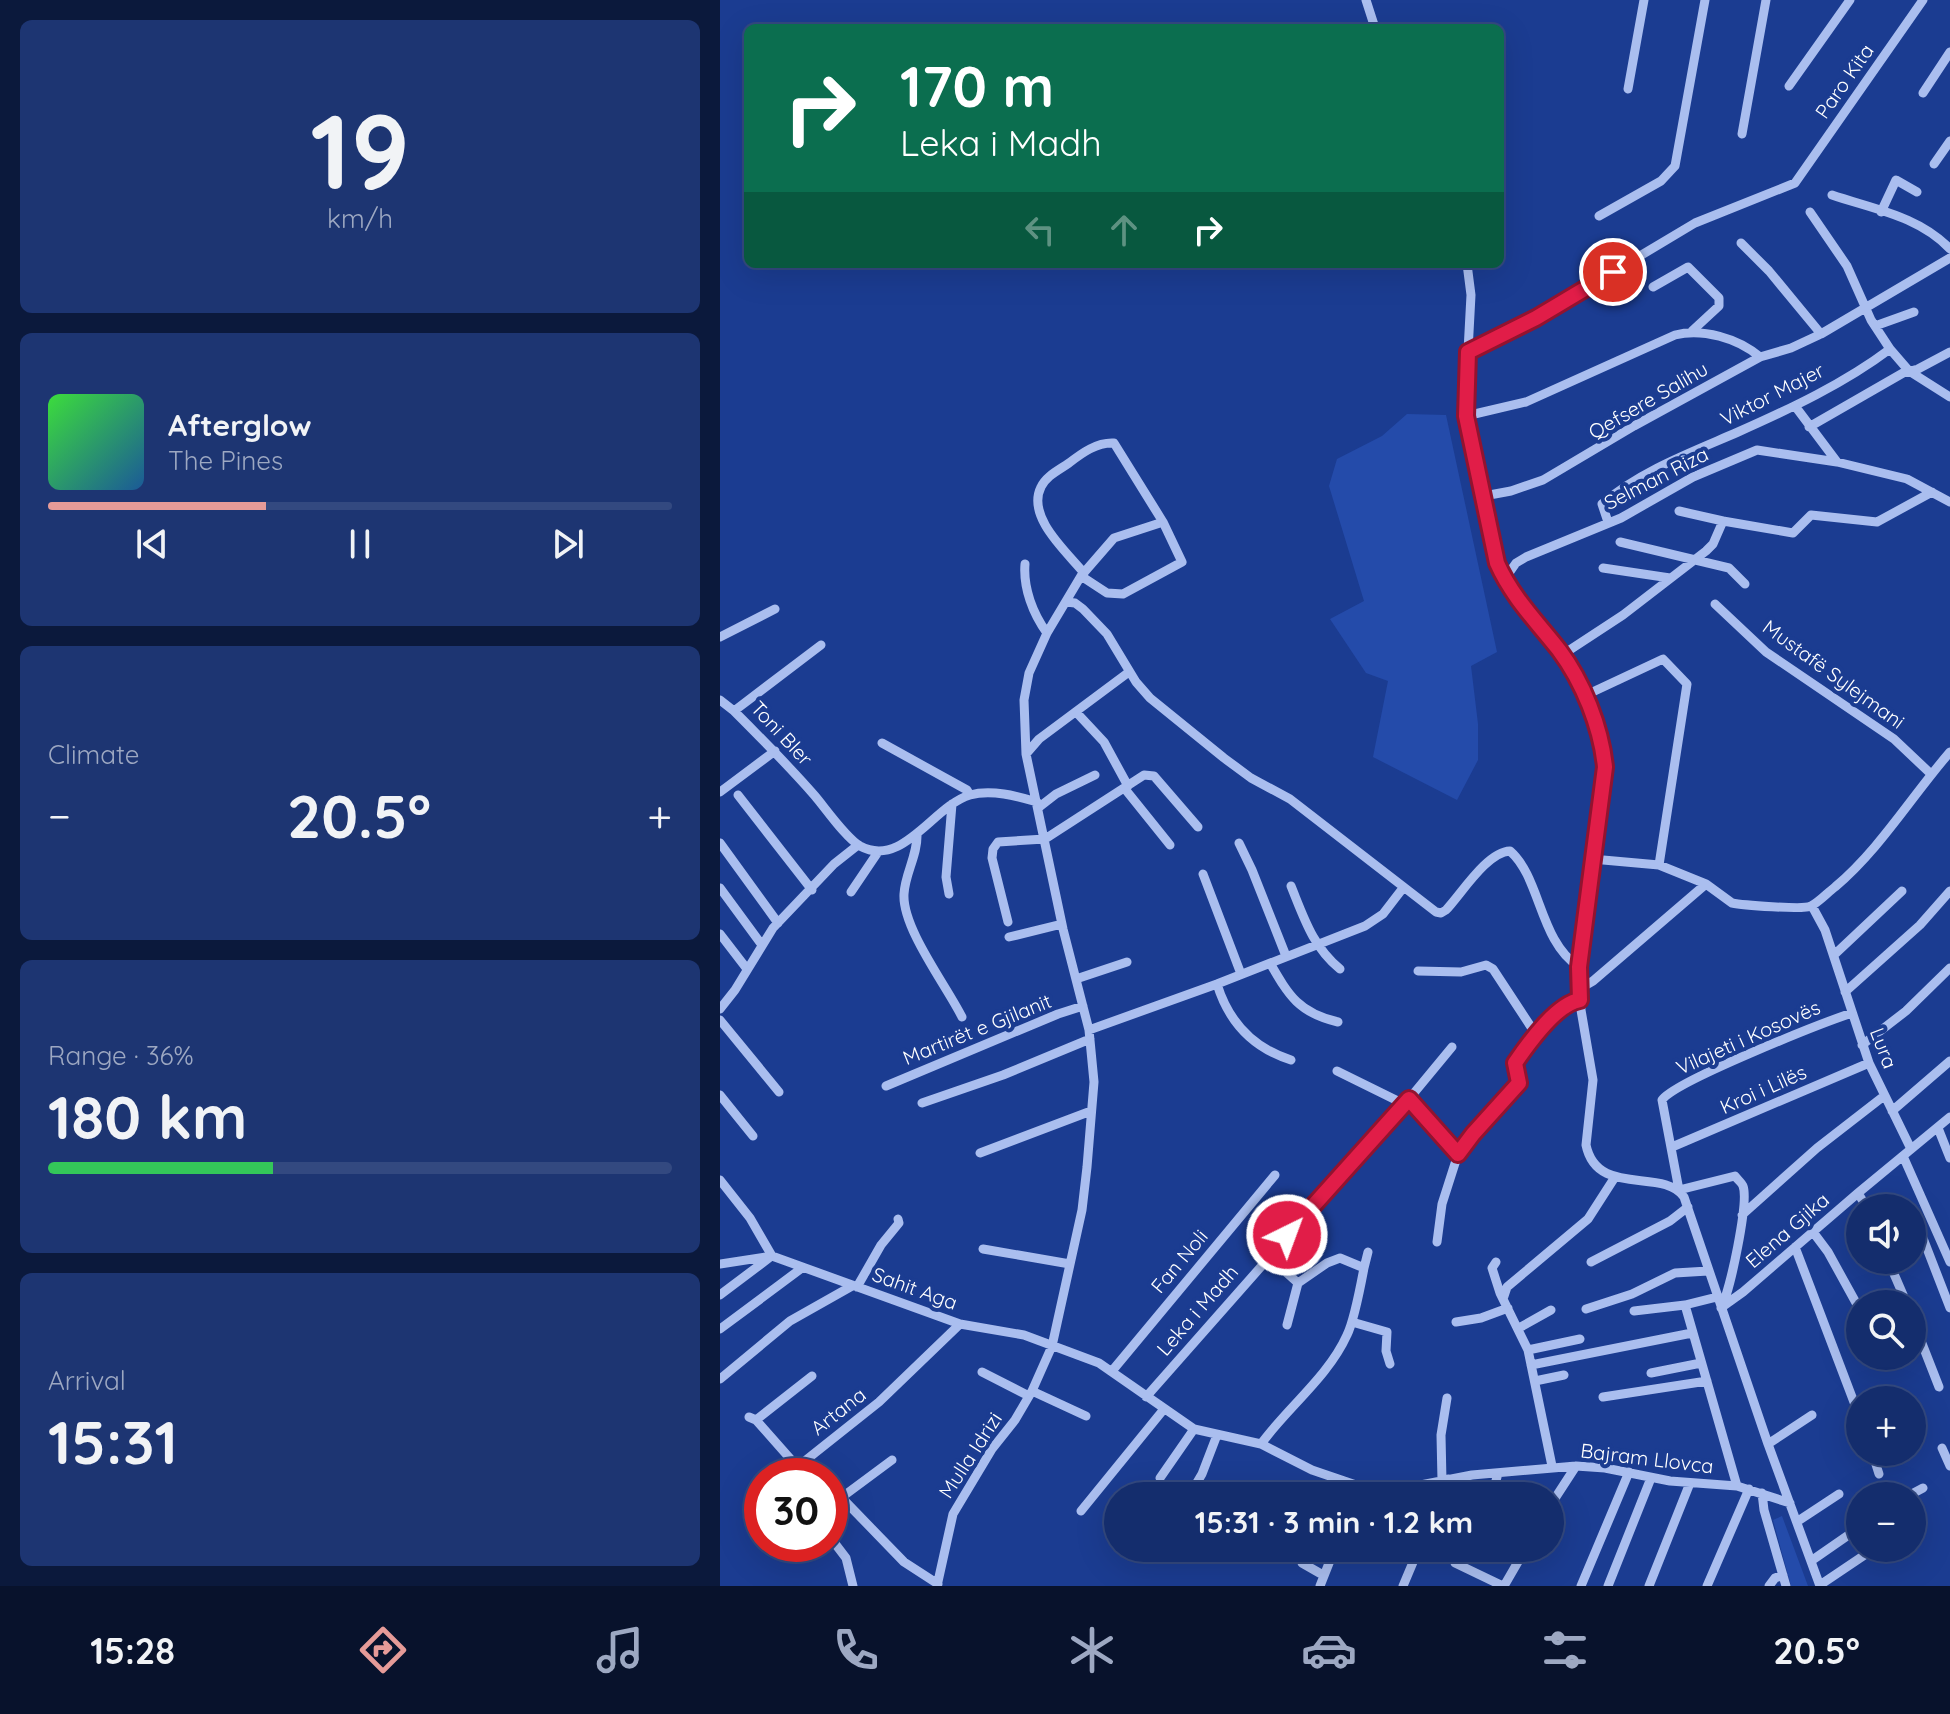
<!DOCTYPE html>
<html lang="en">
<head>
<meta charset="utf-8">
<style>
  :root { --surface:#142d6d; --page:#1d3572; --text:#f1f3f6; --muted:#9da8c2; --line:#334980; --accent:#e69b98 }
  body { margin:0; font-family:Quicksand,sans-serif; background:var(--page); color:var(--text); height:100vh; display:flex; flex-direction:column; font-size:30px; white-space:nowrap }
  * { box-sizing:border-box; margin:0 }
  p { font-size:26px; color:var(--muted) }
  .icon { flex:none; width:44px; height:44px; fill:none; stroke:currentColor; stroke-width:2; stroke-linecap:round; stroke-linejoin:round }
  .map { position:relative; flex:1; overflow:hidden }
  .panel { display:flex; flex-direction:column; gap:20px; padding:20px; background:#0b193c; width:720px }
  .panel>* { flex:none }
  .top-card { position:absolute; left:24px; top:24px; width:760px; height:244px; border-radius:12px; box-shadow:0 8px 32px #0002,0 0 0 2px var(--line); background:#0b6e4f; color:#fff; overflow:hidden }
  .controls { position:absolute; left:1126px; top:1194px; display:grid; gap:16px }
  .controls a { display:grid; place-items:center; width:80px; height:80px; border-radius:50%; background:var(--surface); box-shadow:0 8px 32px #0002,0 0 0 2px var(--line); font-size:40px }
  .speed { position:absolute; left:24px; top:1458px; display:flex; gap:16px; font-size:40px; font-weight:700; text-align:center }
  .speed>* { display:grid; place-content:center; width:104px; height:104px; border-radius:50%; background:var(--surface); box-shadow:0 8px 32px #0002,0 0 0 2px var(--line); line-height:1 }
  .speed .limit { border:12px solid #d22; background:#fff; color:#111 }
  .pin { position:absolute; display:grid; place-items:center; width:68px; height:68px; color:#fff; margin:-34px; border:4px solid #fff; border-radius:50%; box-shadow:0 2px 8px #0007 }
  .me { position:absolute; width:88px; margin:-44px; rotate:42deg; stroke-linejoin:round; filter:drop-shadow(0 0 6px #0008) }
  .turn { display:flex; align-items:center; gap:28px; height:168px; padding:0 24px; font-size:36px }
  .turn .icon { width:104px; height:104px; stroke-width:2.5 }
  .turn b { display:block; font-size:56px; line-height:68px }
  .lanes { display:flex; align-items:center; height:76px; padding:0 24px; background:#0003; justify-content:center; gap:40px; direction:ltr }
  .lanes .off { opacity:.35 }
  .big { font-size:60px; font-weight:800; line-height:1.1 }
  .panel .tile { flex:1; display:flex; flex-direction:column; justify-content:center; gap:12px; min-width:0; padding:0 28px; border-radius:12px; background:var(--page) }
  .panel .dial { align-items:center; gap:0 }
  .dial b { font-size:104px; line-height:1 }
  .song { display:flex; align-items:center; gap:24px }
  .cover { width:96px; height:96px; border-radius:12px; background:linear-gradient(135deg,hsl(120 70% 55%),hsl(210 70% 35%)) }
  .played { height:8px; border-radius:4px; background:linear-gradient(90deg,var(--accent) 35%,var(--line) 35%) }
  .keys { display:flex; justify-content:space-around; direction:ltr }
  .heat { display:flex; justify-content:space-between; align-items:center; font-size:44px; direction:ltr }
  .charge { height:12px; border-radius:6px; background:linear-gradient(90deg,#34c759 36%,var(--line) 0) }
  .trip { position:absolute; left:384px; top:1482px; width:460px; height:80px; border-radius:40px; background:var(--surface); box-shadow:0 8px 32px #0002,0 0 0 2px var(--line); font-weight:800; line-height:80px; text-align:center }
  .tabs { display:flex; height:128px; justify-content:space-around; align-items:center; background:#08122c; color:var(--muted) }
  .tabs .icon { width:56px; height:56px }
  .tabs .current { color:var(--accent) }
  .tabs b { font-size:36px; color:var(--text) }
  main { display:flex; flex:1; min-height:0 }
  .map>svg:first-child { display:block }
  .green { fill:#244baa }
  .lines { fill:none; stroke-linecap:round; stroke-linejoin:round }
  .minor { stroke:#aabeef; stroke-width:9 }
  .route-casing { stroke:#92132f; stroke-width:20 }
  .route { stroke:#e11d48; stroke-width:14 }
  .labels { text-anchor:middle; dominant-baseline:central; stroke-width:8; stroke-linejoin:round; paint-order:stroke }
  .street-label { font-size:20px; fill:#fff; stroke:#1b3c91 }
</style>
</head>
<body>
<main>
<section class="panel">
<div class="tile dial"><b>19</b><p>km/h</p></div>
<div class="tile">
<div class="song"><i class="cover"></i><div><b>Afterglow</b><p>The Pines</p></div></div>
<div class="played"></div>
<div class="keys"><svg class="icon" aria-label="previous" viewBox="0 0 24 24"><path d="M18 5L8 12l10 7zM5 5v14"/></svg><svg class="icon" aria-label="pause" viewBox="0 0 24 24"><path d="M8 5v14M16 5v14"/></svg><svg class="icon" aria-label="next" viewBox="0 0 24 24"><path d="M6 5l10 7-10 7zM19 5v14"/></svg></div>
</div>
<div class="tile"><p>Climate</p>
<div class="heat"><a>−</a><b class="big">20.5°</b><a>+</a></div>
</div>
<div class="tile"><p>Range · 36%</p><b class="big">180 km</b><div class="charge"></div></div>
<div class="tile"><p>Arrival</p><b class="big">15:31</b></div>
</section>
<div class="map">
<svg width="1230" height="1586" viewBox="0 0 1230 1586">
  <rect width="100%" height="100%" fill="#1b3c91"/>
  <!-- green -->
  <path class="green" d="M687,414L726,415L777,652L751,666L758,724V760L737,800L653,757L668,681L646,673L610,619L644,601L609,486L617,459L662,436Z
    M1062,1516L1088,1586H1071L1053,1520Z"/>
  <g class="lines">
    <!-- minor -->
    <path class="minor" d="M646,0L655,28
      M1069,86L1130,0
      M908,89L924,0
      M1203,93L1230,52
      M1022,134L1046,0
      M1214,164L1230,141
      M1112,195C1153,209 1199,216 1230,249
      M1090,212L1127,266L1151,320L1170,349L1189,371L1230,397
      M1161,212L1176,180L1197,192
      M879,216L941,181L955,166L985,0
      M1021,243L1049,271L1101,334
      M747,264L751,295L745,407L758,460L772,546L784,580L842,655L860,687L879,737L885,767L859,967L861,1010L873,1080L866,1145C877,1198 943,1167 964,1197L1048,1444L1100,1586
      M933,287L968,267L999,298V306L972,331
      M1155,326L1194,312
      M748,352L816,318L975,223L1075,183L1203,0
      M1075,406L1117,462
      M746,416L806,402L955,335C982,328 1018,338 1040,357
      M1089,427L1183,373L1198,369L1230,352
      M764,496L791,491L823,480L914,426L1040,357L1071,348L1101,334L1230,258
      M959,511L1003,521
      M888,522L882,504C920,471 972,452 1018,432C1070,409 1125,383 1170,349
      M900,542L1009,568L1025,584
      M305,564C303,588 313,614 327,633
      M883,568L950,578
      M361,576L387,593L403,594L462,562L443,522L394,443C377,442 362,453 349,463C339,470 326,476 321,487C306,517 347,552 364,573
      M784,580L796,563L806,557L901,518L973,477L1037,450L1117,462L1187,479L1230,502
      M346,602L355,603L363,609L387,634L416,682L430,698L504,758L531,778L570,799L716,912L721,913L726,910C742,893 767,852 790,851C821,878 819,941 859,967
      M995,604L1046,652L1174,739L1211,774
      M0,637L55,609
      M101,645L14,711C42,739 69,766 95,796C106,809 126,838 140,846C183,869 213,806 250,795C271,789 297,796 317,802
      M842,655L903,615L986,551L993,544L1003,521L1073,533L1091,515L1157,522L1212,492
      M864,696L943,659L967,684L939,865
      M0,700L14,711
      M356,712L384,742L408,786
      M162,743L247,790L250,795
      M306,754L319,739L409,672
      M405,789L450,845
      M0,792L55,751
      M18,795L92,890
      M318,808L336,794L375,775
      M197,833C198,855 185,873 184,894C182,928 226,985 242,1017
      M0,843L58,923
      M519,843L532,870L566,956
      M872,859L939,865L986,884L1012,903C1021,905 1084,910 1091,906C1099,902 1107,893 1115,887C1160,849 1191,797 1230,752
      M483,874L521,974
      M571,886C584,918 593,947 620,969
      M0,888L42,945
      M131,892L158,852
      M229,894L226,877L232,804
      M1092,906L1105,930L1149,1063L1191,1149
      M288,922L272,858L273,849L278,842L325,839L424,775L434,776L478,827
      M0,934L27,969
      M289,937L342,924
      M1114,955L1182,891
      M550,963C569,996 579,1013 618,1022
      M698,971L741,972L766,965L773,969L817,1036
      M356,979L407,962
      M497,984C509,1023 533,1048 571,1060
      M859,989L873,981L986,884
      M1125,992L1200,925L1230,891
      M0,1009L15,990L53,928L114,864L138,845
      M0,1020L59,1092
      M369,1030L497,984L645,926L663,914L683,888
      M1142,1045L1186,1011L1230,968
      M617,1071L684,1104
      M166,1086L338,1014L363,1006
      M0,1095L33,1136
      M689,1099L732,1047
      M202,1103L283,1075L370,1039
      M1172,1111L1230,1061
      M1218,1128L1230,1158
      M952,1147L1149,1063
      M260,1153L371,1111
      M738,1154L753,1134L799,1083L795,1063C808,1044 837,1003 860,1000
      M1183,1156L1230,1262
      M0,1180L30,1218L52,1256
      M1138,1193L1147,1208
      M1022,1215L1097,1148L1164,1096
      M1192,1229L1201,1233L1230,1308
      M1093,1232L1108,1252L1140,1310
      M1075,1247L1140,1418
      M263,1249L350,1264
      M548,1256L578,1283L567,1325
      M1168,1260L1187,1304
      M776,1262L772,1268L780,1293L808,1350L832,1466
      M871,1262L950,1221L968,1207
      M0,1264L52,1256L240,1324L304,1335L379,1363L474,1429L541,1444L592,1470L636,1485L656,1489H680L752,1475L856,1466L885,1468L950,1481L1017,1486L1070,1503
      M644,1268L648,1252
      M137,1287L161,1245L179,1223L178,1219
      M0,1295L49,1258
      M783,1299L787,1287L868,1219L895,1177
      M965,1305L1017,1486
      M1002,1307L1023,1292L1138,1193L1230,1117
      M1001,1308C1010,1292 1029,1202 1023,1186C1022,1183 1017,1179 1015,1176L959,1190L942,1100C955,1081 1102,1023 1132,1013
      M866,1309L912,1294L955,1273L988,1271
      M914,1311L965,1305L997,1297
      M1192,1318L1219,1387
      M632,1322L667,1332L666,1351L670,1364
      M736,1322L761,1318L788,1308
      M799,1328L831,1310
      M0,1329L82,1268
      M808,1350L860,1339
      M1164,1356L1165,1358
      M811,1365L972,1333
      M392,1371L555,1175
      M262,1372L309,1396
      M931,1373L981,1363
      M0,1379L70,1321L132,1286
      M815,1381L844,1375
      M312,1391L366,1416
      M426,1397L689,1099L738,1154L722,1204L717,1242
      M883,1397L987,1381
      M29,1417L36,1420L74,1463L81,1464L159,1402L240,1324
      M36,1420L92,1376
      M541,1444C568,1407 608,1377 627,1335C634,1321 641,1284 644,1268L620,1258L607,1263L578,1283
      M1048,1444L1092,1415
      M1222,1448L1230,1466
      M1152,1452L1159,1474
      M440,1478L474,1429
      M722,1481L721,1435L727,1398
      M1042,1493L1044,1510L1066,1586
      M469,1496L482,1474L497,1435
      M723,1496L728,1479
      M772,1496L778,1473
      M1188,1496L1203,1488
      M121,1497L184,1562L218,1584
      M110,1506L172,1460
      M830,1506L856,1466
      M361,1511L444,1409
      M1078,1521L1119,1494
      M110,1537L126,1558L133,1586
      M433,1553L436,1548
      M1091,1561L1140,1527
      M582,1563L603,1575
      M735,1563L783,1586
      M1100,1585L1155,1548
      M217,1586L233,1514L272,1449L295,1420L312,1391L332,1346L362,1210L367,1167L374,1082L369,1030L343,929L306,754L304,700L309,673L327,633L361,576L394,538L443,522
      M600,1586L615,1548
      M683,1586L699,1548
      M784,1586L806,1548
      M861,1586L909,1472
      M888,1586L931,1478
      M929,1586L970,1483
      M987,1586L1029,1489
      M1049,1586L1055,1578L1063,1575"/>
  </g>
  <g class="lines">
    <defs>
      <path id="route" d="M567,1235L689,1099L738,1154L753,1134L799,1083L795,1063C808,1044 836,1004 860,1000L859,967L885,767C881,727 863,682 839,650C817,622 792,597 777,563L746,416L748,352L816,318L893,272"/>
    </defs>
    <!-- route casing -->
    <use href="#route" class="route-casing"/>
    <!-- route -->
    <use href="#route" class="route"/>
  </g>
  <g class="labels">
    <!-- street labels -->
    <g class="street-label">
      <text transform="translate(1124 81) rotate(-55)">Paro Kita</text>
      <text transform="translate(1052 394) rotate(-27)">Viktor Majer</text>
      <text transform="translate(928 400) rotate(-30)">Qefsere Salihu</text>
      <text transform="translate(936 478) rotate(-27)">Selman Riza</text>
      <text transform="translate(1114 674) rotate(36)">Mustafë Sylejmani</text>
      <text transform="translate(62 733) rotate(47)">Toni Bler</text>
      <text transform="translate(257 1029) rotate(-22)">Martirët e Gjilanit</text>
      <text transform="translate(1028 1037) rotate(-24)">Vilajeti i Kosovës</text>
      <text transform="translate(1164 1048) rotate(69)">Lura</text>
      <text transform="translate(1043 1089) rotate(-24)">Kroi i Lilës</text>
      <text transform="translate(1067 1230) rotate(-41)">Elena Gjika</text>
      <text transform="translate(459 1261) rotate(-50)">Fan Noli</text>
      <text transform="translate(195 1288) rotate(20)">Sahit Aga</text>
      <text transform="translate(477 1310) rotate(-49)">Leka i Madh</text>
      <text transform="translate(118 1411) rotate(-38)">Artana</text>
      <text transform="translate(250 1455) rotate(-57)">Mulla Idrizi</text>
      <text transform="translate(927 1458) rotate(7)">Bajram Llovca</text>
    </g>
  </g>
</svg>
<div class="controls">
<a><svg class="icon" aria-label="sound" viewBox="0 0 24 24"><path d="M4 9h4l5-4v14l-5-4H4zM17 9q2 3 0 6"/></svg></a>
<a><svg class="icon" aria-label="search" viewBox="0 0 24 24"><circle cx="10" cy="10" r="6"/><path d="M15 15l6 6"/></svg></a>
<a>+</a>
<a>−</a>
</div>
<div class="speed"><div class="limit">30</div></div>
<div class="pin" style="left:893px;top:272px;background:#d93025"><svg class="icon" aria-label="arrive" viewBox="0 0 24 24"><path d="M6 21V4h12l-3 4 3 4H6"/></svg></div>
<svg class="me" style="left:567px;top:1235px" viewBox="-20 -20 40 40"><circle r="17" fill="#e11d48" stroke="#fff" stroke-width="3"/><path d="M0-11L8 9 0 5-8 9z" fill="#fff"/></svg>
<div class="trip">15:31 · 3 min · 1.2 km</div>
<div class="top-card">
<div class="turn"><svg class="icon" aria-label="right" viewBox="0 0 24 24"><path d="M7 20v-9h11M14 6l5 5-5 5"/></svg><div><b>170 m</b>Leka i Madh</div></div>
<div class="lanes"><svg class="icon off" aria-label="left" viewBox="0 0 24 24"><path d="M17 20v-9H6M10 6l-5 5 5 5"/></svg><svg class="icon off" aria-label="ahead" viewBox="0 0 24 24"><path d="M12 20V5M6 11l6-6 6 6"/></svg><svg class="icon" aria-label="right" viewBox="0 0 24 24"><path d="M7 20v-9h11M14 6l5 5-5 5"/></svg></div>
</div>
</div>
</main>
<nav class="tabs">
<b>15:28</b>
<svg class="icon current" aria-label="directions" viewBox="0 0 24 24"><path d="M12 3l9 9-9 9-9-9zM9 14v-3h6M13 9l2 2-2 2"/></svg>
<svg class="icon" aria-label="music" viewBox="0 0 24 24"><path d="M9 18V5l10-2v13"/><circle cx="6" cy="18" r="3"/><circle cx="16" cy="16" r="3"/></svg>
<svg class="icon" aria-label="phone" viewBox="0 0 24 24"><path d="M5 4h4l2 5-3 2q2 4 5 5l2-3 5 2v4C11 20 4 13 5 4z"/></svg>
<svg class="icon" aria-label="climate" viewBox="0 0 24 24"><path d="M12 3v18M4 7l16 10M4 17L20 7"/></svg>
<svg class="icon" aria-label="car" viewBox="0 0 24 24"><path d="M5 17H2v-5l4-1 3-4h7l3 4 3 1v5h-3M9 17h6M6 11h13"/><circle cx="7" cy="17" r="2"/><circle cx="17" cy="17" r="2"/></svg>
<svg class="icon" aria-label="filters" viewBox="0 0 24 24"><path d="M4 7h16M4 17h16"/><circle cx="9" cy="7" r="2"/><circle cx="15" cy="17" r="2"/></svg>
<b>20.5°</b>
</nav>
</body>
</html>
